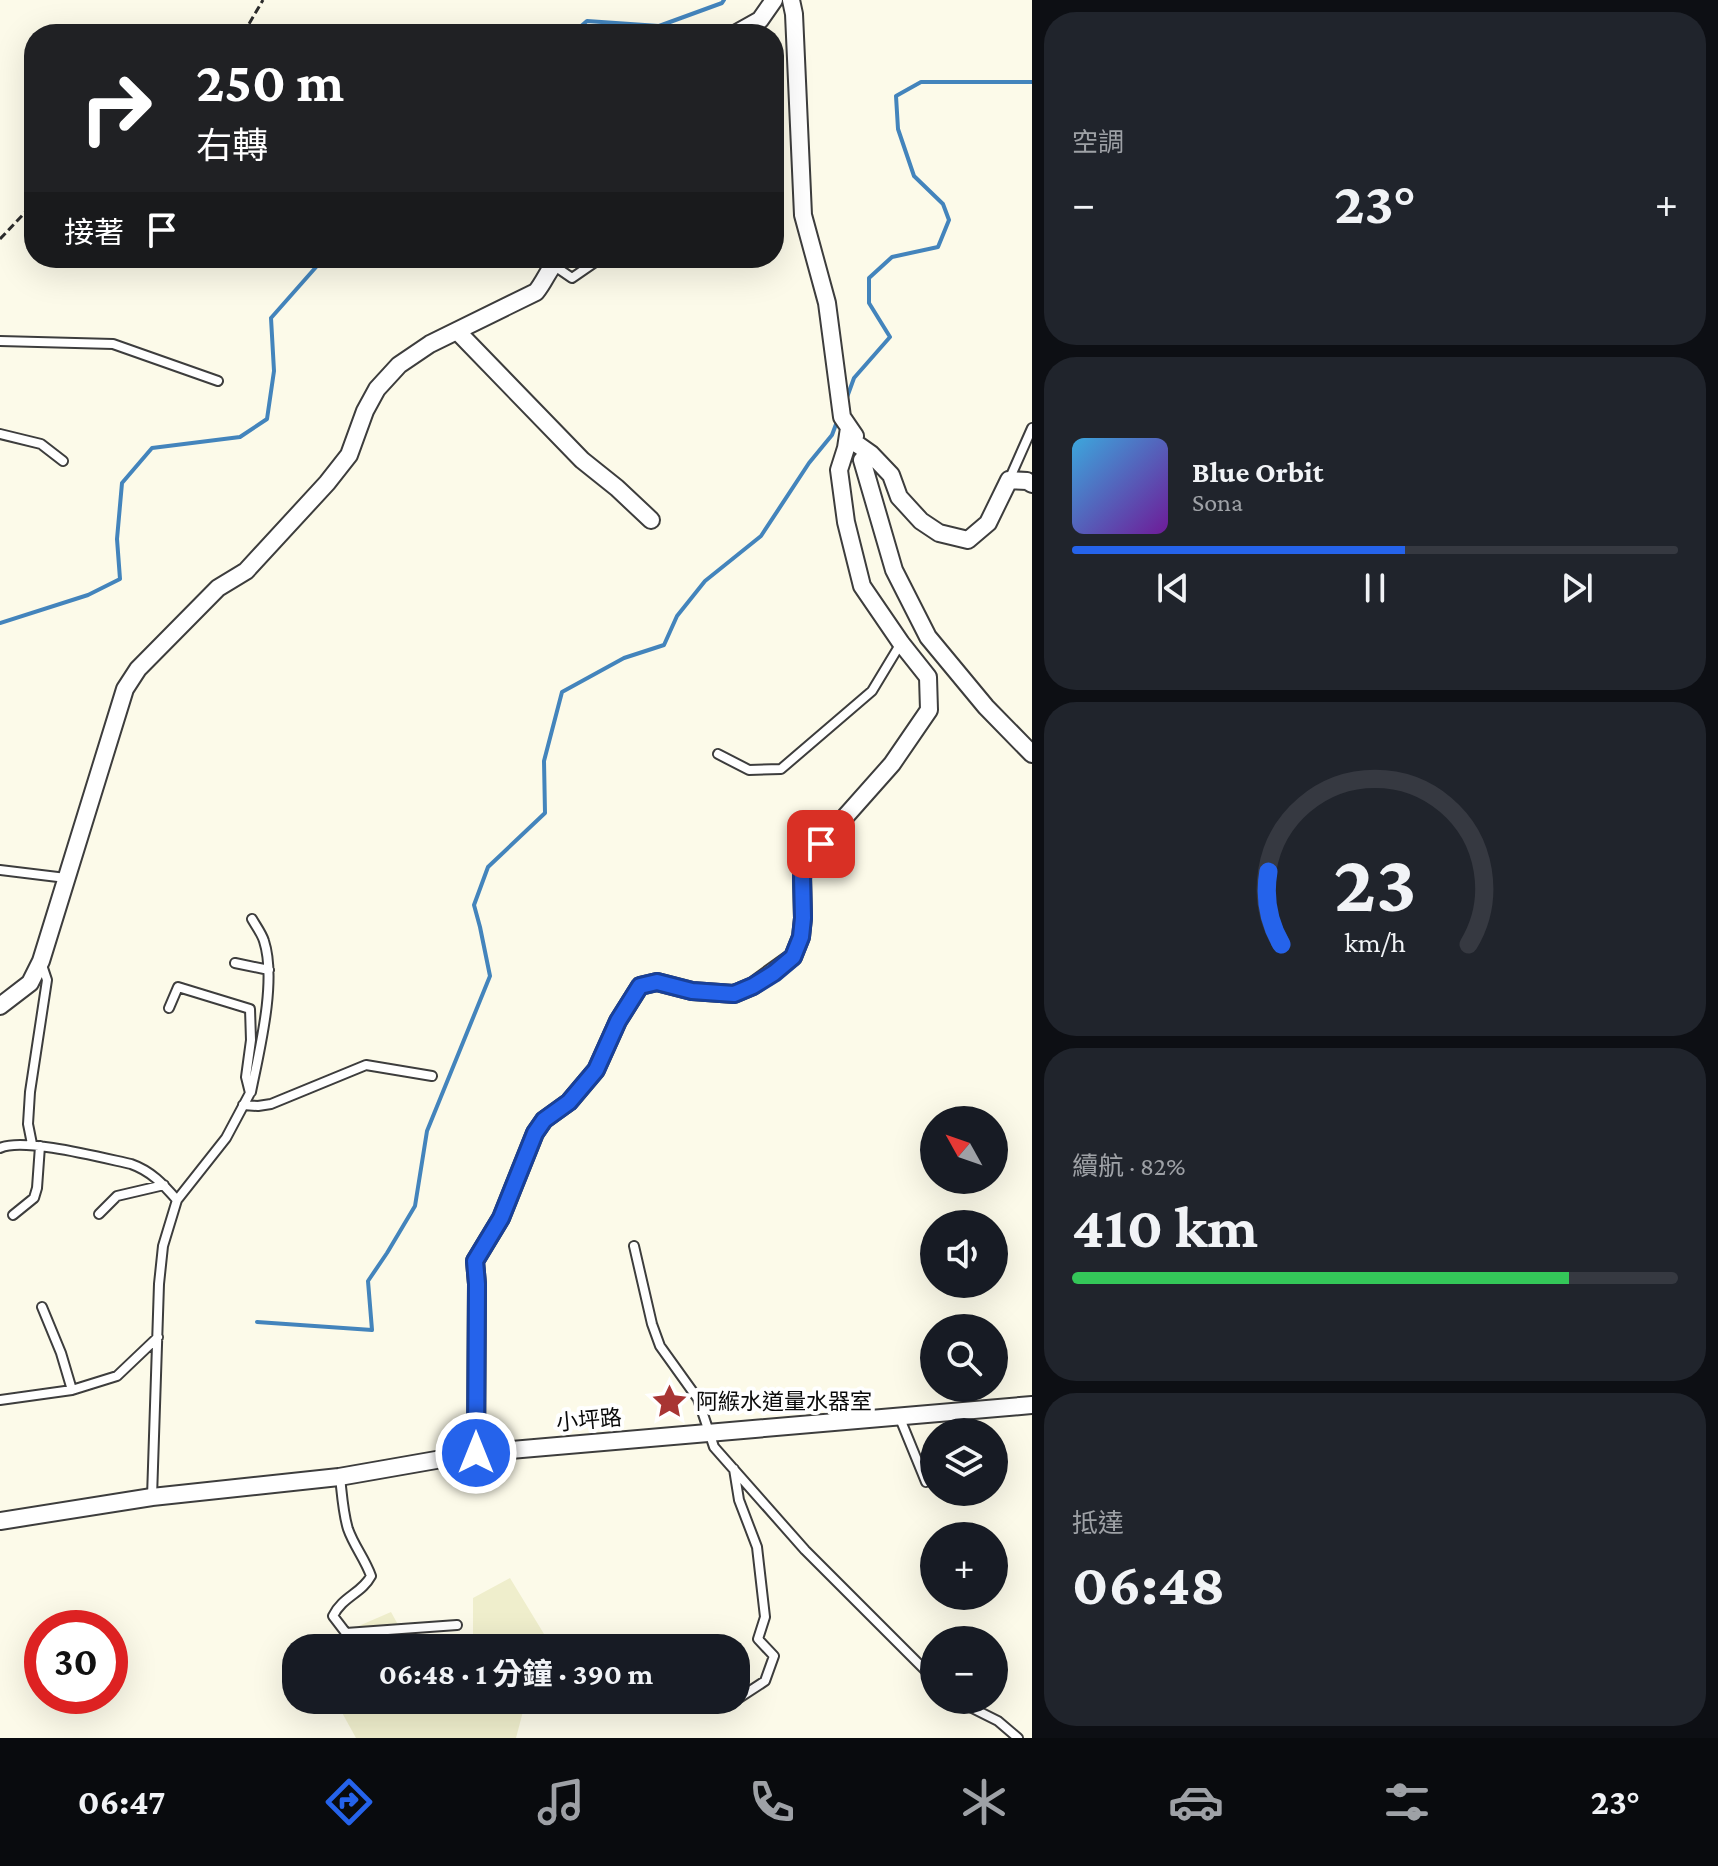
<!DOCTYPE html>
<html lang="zh-TW">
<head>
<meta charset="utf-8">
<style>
  :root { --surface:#171b24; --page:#20242c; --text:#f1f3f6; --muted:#9ea1a6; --line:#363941; --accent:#2563eb }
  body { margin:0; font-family:"Crimson Pro","Noto Sans TC",serif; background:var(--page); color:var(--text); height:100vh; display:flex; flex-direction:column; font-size:30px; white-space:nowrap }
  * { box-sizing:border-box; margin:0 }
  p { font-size:26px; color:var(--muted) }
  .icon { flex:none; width:44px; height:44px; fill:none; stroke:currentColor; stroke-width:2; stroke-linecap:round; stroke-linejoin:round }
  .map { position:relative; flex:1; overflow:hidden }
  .panel { display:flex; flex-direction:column; gap:12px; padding:12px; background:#0d0f14; width:686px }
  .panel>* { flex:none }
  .hud { position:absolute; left:24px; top:24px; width:760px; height:244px; border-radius:32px; box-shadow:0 8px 32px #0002; background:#202124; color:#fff; overflow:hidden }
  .needle { width:52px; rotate:310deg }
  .buttons { position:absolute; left:920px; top:1106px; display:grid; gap:16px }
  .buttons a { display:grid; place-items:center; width:88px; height:88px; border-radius:50%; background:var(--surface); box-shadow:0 8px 32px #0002; font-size:40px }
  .speed { position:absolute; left:24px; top:1610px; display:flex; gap:16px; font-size:40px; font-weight:700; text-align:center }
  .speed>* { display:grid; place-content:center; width:104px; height:104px; border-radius:50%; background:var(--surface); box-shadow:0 8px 32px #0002; line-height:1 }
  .speed .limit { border:12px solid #d22; background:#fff; color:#111 }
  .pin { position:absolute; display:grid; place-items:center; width:68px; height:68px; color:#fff; margin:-34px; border-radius:16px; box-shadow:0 4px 12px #0006 }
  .me { position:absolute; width:88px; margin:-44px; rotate:0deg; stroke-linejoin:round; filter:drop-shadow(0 0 6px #0008) }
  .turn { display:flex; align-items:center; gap:28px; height:168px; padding:0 40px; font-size:36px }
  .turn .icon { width:104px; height:104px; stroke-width:2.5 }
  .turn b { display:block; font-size:56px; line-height:68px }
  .then { display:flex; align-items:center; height:76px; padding:0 40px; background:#0003; gap:16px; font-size:30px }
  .big { font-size:60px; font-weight:700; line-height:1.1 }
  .panel .card { flex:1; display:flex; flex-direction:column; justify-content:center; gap:12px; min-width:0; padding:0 28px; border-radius:32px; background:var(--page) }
  .panel .dial { align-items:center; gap:0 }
  .dial svg { height:208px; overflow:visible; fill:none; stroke:var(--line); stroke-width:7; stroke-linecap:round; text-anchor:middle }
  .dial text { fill:var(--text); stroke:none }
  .song { display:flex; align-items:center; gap:24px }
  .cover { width:96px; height:96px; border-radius:12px; background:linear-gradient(135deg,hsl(200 70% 55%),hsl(280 70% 35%)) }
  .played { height:8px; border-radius:4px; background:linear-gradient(90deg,var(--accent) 55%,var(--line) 55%) }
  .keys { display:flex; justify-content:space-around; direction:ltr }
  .heat { display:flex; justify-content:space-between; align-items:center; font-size:44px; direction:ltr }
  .charge { height:12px; border-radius:6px; background:linear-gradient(90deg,#34c759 82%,var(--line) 0) }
  .trip { position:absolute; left:282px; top:1634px; width:468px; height:80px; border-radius:32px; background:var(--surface); box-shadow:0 8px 32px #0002; font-weight:700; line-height:80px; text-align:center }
  .menu { display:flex; height:128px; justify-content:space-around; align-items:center; background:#090b0e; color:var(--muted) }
  .menu .icon { width:56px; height:56px }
  .menu .current { color:var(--accent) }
  .menu b { font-size:36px; color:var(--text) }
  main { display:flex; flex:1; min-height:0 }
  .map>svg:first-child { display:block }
  .farmland { fill:#efeecc }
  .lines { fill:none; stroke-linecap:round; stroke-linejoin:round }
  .stream { stroke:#4384bc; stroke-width:4 }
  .lane-casing { stroke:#3d3d3d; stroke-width:12 }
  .street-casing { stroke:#3d3d3d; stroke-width:20 }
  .path { stroke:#2c2c2c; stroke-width:3; stroke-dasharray:8 4; stroke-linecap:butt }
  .lane { stroke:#fff; stroke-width:8 }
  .street { stroke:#fff; stroke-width:16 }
  .route-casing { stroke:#184099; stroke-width:20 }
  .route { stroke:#2563eb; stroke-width:14 }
  .labels { text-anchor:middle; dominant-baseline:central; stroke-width:8; stroke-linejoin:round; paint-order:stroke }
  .poi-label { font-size:22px; fill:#0a0a0a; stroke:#fff; text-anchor:start }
  .street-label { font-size:22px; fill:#0a0a0a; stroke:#fff }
</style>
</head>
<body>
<main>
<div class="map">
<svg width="1032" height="1738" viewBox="0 0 1032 1738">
  <rect width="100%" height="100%" fill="#fcfae9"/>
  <!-- farmland -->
  <path class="farmland" d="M510,1578L544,1634L540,1648H455L473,1643V1598Z
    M391,1612L411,1648H327L324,1641Z
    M341,1700H526L516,1738H356L340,1709Z"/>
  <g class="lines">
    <!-- stream -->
    <path class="stream" d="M572,34L587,21L659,26L722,3L724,0
      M846,400L854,378L890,337L869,303V278L892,257L938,247L949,220L943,204L914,176L898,129L896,96L921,82H1032
      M0,623L88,595L120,579L117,539L122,483L152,448L240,437L267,419L274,371L271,318L324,258
      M257,1322L372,1330L368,1281L387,1253L415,1206L427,1131L490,976L480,927L474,905L488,867L545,813L544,761L562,692L624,658L664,645L677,616L705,581L761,536L809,463L832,435L838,419"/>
    <defs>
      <path id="lane" d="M553,265L572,278L601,258
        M0,341L113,344L218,381
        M0,434L41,444L63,461
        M1009,480L1032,428
        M718,754L749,770L781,769L872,691L901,643
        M0,870L66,878
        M235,963L269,970
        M169,1008L178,987L250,1009L251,1040L246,1077L250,1093L226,1138L177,1200
        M251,1092C259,1052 277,981 264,941C262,934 256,926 252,919
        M243,1105L258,1106L271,1104L366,1065L432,1076
        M32,1144L28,1124L30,1092L47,980L41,962
        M0,1148C23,1137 103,1158 131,1164C151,1171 163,1184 177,1200L163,1246L159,1284L152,1497
        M99,1214L117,1196L164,1185
        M13,1215L34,1198L37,1188L40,1146
        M634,1246L652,1324L660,1346L698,1399L714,1447L805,1550L934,1679
        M42,1307L61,1353L72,1390
        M0,1400L72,1390L117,1376L158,1337
        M899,1416L926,1482
        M734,1469L739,1500L757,1547L765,1617L758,1639L774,1656L765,1681L736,1700
        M340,1477C342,1494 343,1513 348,1529C354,1546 365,1559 371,1576C362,1593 342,1597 333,1616L346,1633L457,1625
        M718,1700L727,1706L736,1700
        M956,1700L998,1721L1018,1738"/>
      <path id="street" d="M791,0L794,14L803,215L827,303L842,417L855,436
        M735,34L760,20L774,0
        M457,331L582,460L617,488L651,520
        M849,428L854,442L871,454L891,475L899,497L921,521L939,533L968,540L988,523L1009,480L1027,481L1032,484
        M862,460L894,570L928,637L986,707L1032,754
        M0,1006L30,983L41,961L125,689L138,669L218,588L246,571L327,483L349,455L365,411L377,389L399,365L430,344L536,292C545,281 549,268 559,258
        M476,1453L477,1284L475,1261L501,1218L535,1133L544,1120L569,1102L596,1070L618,1021L640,986L657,982L692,991L734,994L753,986L793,957L801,937L803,918L802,876L821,844L892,764L929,710L928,677L901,643L862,586L846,522L839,470L846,448L849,428
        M0,1521L152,1497L339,1477L476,1453L1032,1405"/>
    </defs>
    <!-- lane casing -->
    <use href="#lane" class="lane-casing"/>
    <!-- street casing -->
    <use href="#street" class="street-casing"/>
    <!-- path -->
    <path class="path" d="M243,34L263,0
      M0,239L34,203"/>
    <!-- lane -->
    <use href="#lane" class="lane"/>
    <!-- street -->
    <use href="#street" class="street"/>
  </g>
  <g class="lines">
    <defs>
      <path id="route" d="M476,1453L477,1284L475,1261L501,1218L535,1133L544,1120L569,1102L596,1070L618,1021L640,986L657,982L692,991L734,994L753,986L774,973L793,957L801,937L803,918L802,876L821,844"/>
    </defs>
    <!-- route casing -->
    <use href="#route" class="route-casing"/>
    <!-- route -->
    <use href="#route" class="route"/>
  </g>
  <!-- icons -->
  <defs>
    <symbol id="sight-bare" viewBox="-9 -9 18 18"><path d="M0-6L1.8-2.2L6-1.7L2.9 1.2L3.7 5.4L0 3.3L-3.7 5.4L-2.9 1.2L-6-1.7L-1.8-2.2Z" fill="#a83533" stroke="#fff" stroke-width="2.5" paint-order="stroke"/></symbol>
  </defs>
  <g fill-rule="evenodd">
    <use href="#sight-bare" x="644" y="1376" width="51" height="51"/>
  </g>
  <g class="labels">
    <!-- poi labels -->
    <g class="poi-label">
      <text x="696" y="1401">阿緱水道量水器室</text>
    </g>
    <!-- street labels -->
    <g class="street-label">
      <text transform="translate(589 1420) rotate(-5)">小坪路</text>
    </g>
  </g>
</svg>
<div class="buttons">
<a><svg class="needle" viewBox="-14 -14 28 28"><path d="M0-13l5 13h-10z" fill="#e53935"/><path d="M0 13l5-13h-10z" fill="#9ea1a6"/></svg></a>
<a><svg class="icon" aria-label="sound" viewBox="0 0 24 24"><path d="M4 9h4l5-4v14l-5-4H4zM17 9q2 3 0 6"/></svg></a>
<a><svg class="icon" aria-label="search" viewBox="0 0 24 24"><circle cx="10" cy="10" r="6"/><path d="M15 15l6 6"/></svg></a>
<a><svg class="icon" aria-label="layers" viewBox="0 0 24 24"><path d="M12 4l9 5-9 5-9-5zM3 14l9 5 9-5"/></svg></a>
<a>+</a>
<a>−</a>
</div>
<div class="speed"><div class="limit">30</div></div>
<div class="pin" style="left:821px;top:844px;background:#d93025"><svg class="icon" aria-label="arrive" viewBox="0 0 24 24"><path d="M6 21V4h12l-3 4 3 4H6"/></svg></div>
<svg class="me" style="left:476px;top:1453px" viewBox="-20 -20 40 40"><circle r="17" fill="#2563eb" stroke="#fff" stroke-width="3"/><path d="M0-11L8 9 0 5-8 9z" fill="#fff"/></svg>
<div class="trip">06:48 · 1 分鐘 · 390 m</div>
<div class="hud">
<div class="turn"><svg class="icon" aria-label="right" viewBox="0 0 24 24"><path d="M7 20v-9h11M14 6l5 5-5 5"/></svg><div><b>250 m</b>右轉</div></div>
<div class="then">接著<svg class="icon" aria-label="arrive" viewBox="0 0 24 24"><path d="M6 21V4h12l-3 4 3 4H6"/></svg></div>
</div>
</div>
<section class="panel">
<div class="card"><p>空調</p>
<div class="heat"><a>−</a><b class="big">23°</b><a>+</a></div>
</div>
<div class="card">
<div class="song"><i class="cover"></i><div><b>Blue Orbit</b><p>Sona</p></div></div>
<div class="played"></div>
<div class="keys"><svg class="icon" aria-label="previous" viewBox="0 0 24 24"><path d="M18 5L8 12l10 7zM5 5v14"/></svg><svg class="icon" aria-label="pause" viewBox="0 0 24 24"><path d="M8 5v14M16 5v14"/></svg><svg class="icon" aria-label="next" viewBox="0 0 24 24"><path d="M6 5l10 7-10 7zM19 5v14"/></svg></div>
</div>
<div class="card dial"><svg viewBox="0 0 100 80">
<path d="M14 69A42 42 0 1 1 86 69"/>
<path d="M14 69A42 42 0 0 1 9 41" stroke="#2563eb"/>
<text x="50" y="56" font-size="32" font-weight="700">23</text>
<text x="50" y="72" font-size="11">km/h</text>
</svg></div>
<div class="card"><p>續航 · 82%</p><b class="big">410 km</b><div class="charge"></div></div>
<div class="card"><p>抵達</p><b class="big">06:48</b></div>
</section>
</main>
<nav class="menu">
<b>06:47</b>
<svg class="icon current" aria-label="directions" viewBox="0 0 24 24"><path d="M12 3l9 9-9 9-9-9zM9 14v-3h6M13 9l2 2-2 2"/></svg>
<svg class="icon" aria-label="music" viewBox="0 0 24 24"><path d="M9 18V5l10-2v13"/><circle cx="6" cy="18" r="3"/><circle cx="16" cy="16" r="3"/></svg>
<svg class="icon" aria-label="phone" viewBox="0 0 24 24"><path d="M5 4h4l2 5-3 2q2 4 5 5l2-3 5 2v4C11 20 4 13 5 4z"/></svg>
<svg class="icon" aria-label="climate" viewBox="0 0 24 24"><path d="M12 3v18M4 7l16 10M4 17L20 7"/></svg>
<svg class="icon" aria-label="car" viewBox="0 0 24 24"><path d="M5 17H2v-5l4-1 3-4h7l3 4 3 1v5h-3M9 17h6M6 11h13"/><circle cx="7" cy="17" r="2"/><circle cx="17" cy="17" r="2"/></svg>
<svg class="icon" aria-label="filters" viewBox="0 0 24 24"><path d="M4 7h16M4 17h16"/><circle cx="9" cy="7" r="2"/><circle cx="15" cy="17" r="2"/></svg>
<b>23°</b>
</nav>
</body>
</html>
